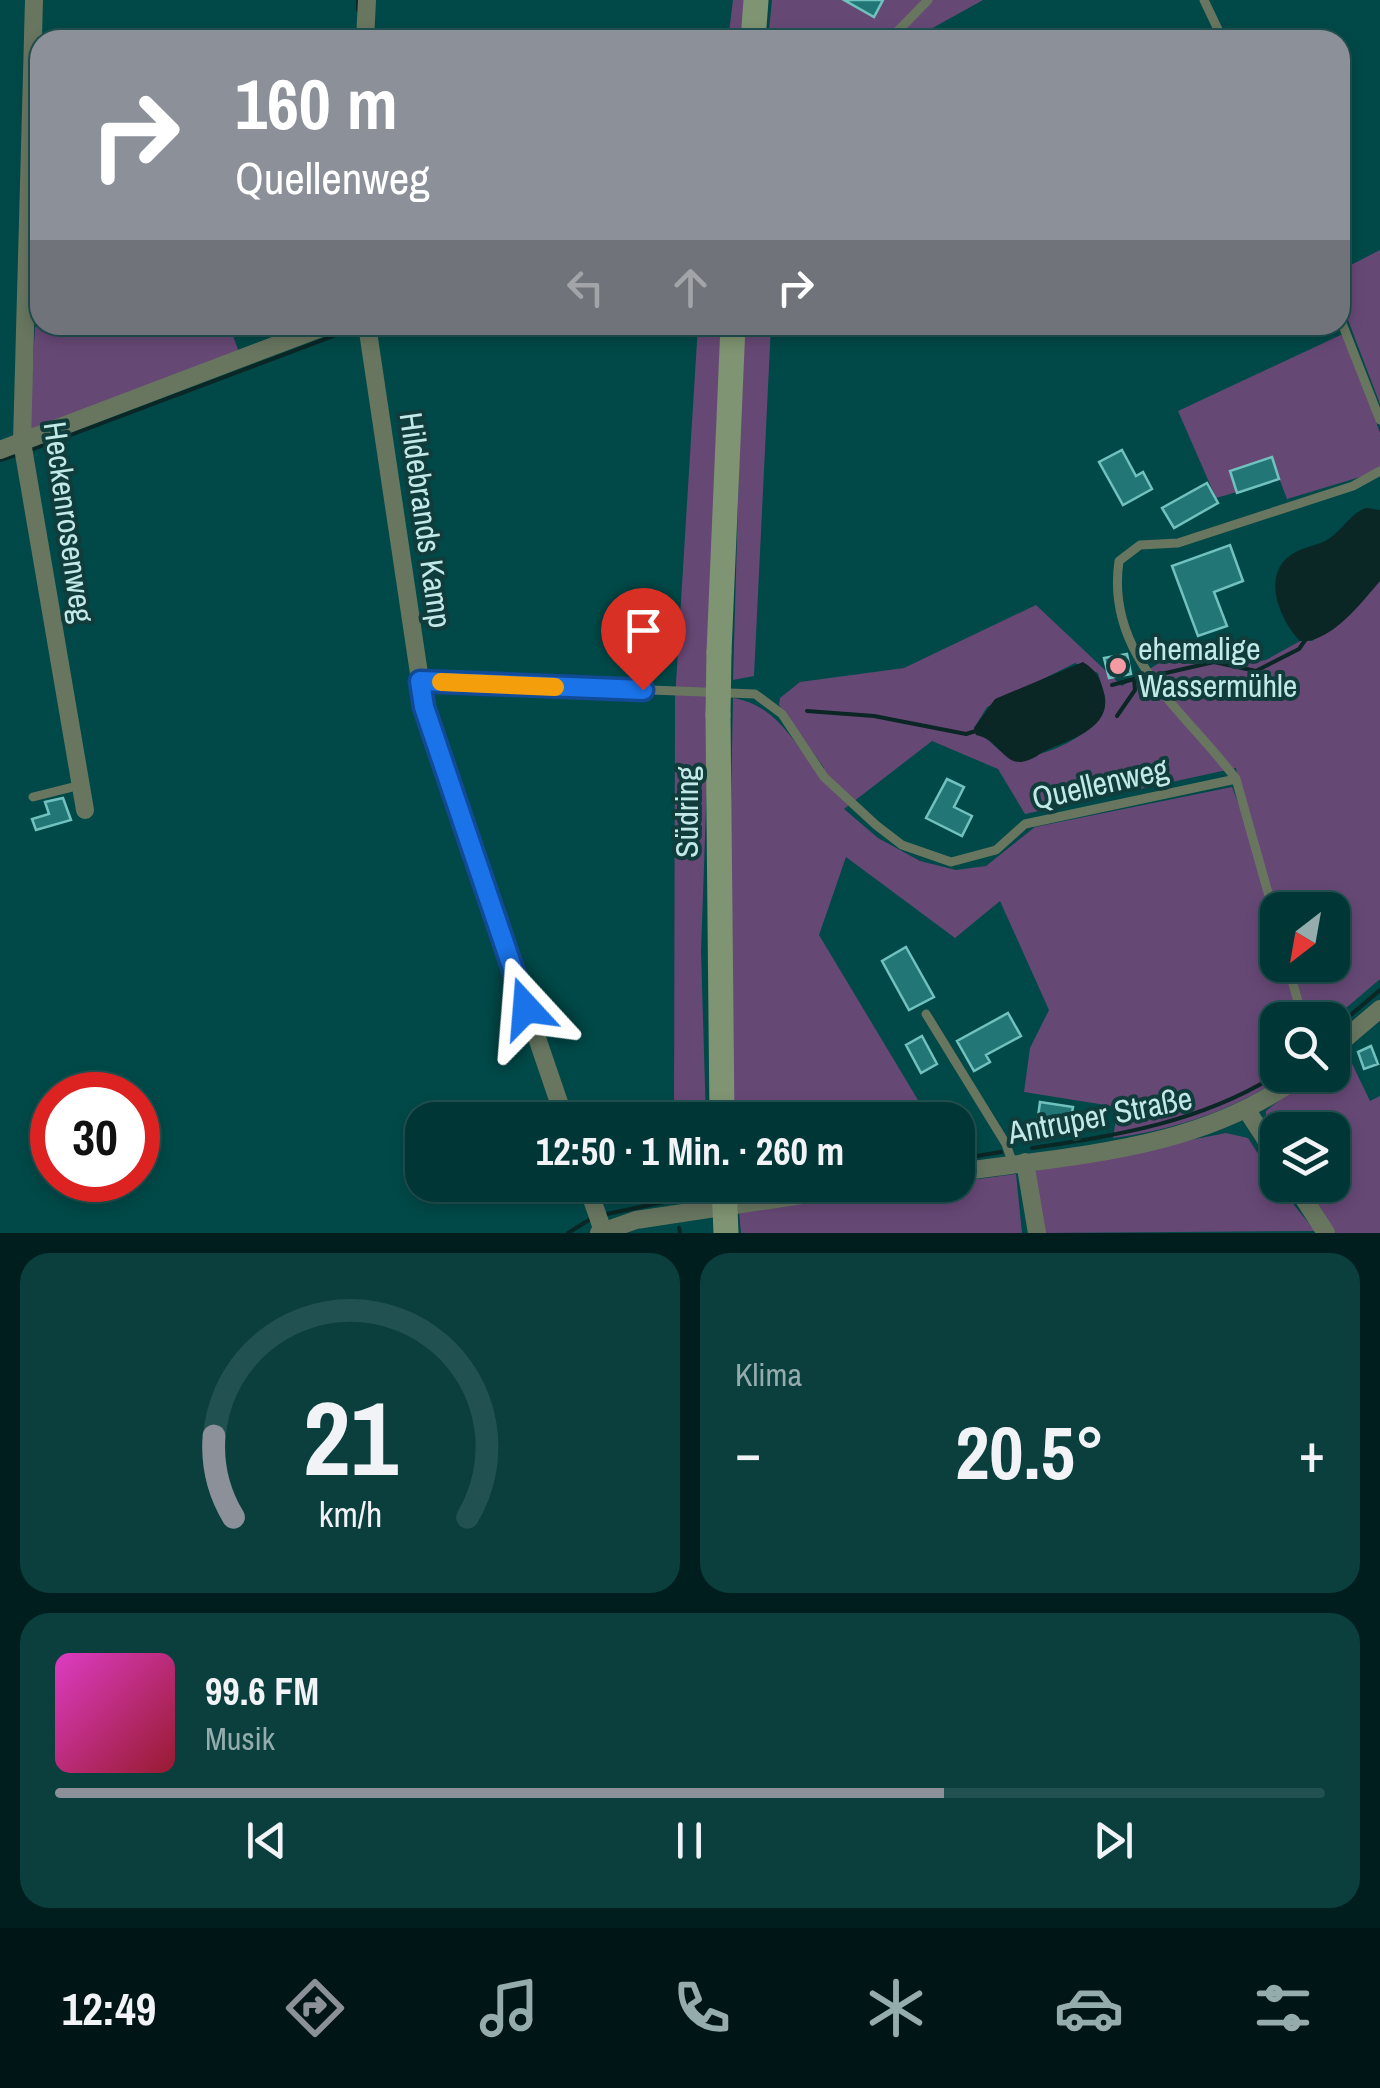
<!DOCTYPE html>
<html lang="de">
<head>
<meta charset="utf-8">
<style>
  :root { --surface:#003736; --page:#0a3f3e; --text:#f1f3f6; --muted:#95acad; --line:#225151; --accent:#8c9099 }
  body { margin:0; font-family:"Archivo Narrow",sans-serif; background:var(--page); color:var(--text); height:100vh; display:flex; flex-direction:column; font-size:38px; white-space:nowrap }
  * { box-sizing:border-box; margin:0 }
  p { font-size:32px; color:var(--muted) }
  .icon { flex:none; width:55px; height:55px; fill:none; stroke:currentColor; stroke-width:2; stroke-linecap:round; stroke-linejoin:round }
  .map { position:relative; height:1233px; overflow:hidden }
  .side { display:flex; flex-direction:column; gap:20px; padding:20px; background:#001e1e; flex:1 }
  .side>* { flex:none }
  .banner { position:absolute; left:30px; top:30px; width:1320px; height:305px; border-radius:30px; box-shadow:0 5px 15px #0003,0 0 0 2px var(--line); background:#8c9099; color:#fff; overflow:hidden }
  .needle { width:65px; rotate:211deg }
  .tools { position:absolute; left:1260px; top:892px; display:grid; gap:20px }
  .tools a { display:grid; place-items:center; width:90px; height:90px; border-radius:20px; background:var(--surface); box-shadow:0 5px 15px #0003,0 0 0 2px var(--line); font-size:50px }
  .speed { position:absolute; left:30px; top:1072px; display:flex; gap:20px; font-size:50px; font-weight:700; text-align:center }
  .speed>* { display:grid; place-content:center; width:130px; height:130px; border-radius:50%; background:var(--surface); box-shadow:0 5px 15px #0003,0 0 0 2px var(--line); line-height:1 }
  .speed .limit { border:15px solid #d22; background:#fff; color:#111 }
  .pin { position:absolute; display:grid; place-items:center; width:85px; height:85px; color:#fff; margin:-102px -42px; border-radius:50% 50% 50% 0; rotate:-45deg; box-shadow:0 0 10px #0007 }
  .pin .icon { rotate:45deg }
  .me { position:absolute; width:110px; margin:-55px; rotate:341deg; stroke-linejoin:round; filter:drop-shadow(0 0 8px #0008) }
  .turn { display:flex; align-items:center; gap:35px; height:210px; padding:0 40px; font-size:45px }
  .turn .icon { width:130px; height:130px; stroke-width:2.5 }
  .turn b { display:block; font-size:70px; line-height:85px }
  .lanes { display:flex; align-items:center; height:95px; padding:0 40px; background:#0003; justify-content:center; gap:50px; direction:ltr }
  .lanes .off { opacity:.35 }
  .big { font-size:75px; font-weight:700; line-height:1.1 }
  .side .widget { flex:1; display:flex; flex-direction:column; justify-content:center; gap:15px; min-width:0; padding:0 35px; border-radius:30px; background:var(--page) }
  .side .dial { align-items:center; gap:0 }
  .dial svg { height:260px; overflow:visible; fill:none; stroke:var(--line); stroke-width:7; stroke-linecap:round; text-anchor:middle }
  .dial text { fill:var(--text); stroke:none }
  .song { display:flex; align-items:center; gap:30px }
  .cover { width:120px; height:120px; border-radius:15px; background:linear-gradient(135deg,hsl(310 70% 55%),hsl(350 70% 35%)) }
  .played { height:10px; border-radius:5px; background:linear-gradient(90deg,var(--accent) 70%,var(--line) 70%) }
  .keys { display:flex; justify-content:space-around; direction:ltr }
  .heat { display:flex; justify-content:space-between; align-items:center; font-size:55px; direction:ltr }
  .side .tiles { flex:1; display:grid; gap:20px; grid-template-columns:1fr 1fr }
  .widget:last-child { grid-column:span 2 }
  .trip { position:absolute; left:405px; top:1102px; width:570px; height:100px; border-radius:30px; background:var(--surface); box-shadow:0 5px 15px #0003,0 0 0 2px var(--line); font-weight:700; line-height:100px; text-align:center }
  .menu { display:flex; height:160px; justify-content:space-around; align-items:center; background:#001616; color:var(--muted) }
  .menu .icon { width:70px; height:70px }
  .menu .on { color:var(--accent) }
  .menu b { font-size:45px; color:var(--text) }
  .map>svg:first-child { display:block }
  .green { fill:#664875; fill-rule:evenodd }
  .water { fill:#0a2625 }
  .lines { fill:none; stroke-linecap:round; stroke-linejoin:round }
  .stream { stroke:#0a2625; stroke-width:4 }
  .building { fill:#227776; stroke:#71c1bf; stroke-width:2.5 }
  .service { stroke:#687660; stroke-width:9 }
  .minor { stroke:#687660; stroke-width:18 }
  .secondary { stroke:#7f9472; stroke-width:25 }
  .secondary-bridge { stroke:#7f9472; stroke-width:25 }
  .route-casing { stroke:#114b97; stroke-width:25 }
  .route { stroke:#1a73e8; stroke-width:18 }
  .slow { stroke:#f59e0b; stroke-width:18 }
  .poi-dot { fill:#f49aa2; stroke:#103c3b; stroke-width:4 }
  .labels { text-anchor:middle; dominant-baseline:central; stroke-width:8; stroke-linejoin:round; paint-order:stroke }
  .street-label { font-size:32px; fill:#c2e8e7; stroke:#103c3b }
  .poi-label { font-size:32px; fill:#c2e8e7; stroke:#103c3b; text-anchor:start }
</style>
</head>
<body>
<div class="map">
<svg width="1380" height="1233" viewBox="0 0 1380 1233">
  <rect width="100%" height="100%" fill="#004948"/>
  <!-- green -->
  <path class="green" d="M733,0H752L748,40H728Z
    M772,0H983L911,40H768Z
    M1340,250L1347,267L1380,250V404L1340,299Z
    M40,325H229L239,352L29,433L35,327Z
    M698,325H723L701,951L706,1120H674L675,699Z
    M743,325H771L754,676L733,680Z
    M1345,333L1380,433V471L1287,499L1271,457L1231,471L1237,492L1216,498L1178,411Z
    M1380,581V979L1332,1020H1278V1075H1286C1232,1111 1176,1129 1113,1138L1118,1107L1024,1092L1030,1048L1049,1010L1000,901L955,938L846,857L819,935L930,1120H735L727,1008L733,698C776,705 793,741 818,774L824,768L779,705L780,698L800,682L904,668L1036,605L1122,686L1159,663H1186L1211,655L1239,665L1266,660L1300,641H1312L1343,619ZM1075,663L1098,673C1100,682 1106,694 1105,703C1103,734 1029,768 1003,753C994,747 985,735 974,728L987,707ZM932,741L998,769L1025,814L1236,768L1242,813L1232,787L1035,827L986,866L956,870L920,861L878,838L844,809ZM1278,910H1332V965H1278Z
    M1345,1049L1370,1101L1380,1096V1233H1332L1302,1185H1332V1130H1278L1277,1147L1266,1128V1111L1312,1075H1332L1333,1059Z
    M1226,1133L1248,1138L1278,1185L1315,1231L1043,1233L1033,1171Z
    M1016,1174L1022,1233H741L739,1211Z"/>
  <!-- water -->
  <path class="water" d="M1366,508L1380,510V581C1362,602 1330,644 1300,641C1281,621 1262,579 1288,557C1301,546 1317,547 1330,538C1344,528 1350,514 1366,508Z
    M1083,662C1097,671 1100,678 1104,693C1113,727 1072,739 1049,749C1040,753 1032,761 1021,762C1003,763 998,739 976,735L974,728L995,699Z"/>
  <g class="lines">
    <!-- stream -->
    <path class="stream" d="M358,10V0
      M28,451L352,329
      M0,460L19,454
      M1157,675L1214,662L1256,671L1299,649L1306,639
      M1112,685L1138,678
      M807,711L874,716L966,734L979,730
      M1117,716L1135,690L1134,679
      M1332,1031L1380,990
      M1032,1148C1119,1135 1202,1122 1278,1074
      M958,1159L1001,1152
      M764,1187L775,1185
      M607,1214L683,1198
      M679,1228L680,1233
      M568,1233L589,1220"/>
  </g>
  <!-- building -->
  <path class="building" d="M844,0H883L874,17Z
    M1122,450L1136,476L1143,472L1152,489L1123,505L1099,462Z
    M1272,457L1279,479L1237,493L1230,471Z
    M1207,483L1218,503L1174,528L1162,508Z
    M1230,545L1243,581L1214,592L1227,626L1198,636L1172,566Z
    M1127,654L1131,674L1109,678L1104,658Z
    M947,779L964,787L954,807L972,816L962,836L926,818Z
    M63,798L71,820L36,830L32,819L49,814L45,802Z
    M906,947L934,997L909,1010L882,961Z
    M1008,1013L1021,1036L986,1055L990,1062L974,1071L957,1041Z
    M922,1036L937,1064L921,1073L906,1045Z
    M1371,1046L1378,1064L1364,1069L1358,1052Z
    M1040,1102L1073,1107L1070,1123L1038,1117Z"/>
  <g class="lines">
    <!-- service -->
    <path class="service" d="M1204,0L1223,40
      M889,40L928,0
      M1340,318L1380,420
      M420,681L755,694L782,714L824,777L876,825L902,845L951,862L996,850L1025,824L1236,779L1278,928
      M1236,779C1185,711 1105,656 1119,561L1140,545L1178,543L1353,486L1380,471
      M33,797L81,785
      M1288,965L1303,1020
      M926,1014L1006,1144L1013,1164"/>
    <!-- minor -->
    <path class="minor" d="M34,0L22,442L85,810
      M365,40L367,0
      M367,325L424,707L565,1120
      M0,450L329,325
      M1332,1050L1380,1009
      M1246,1109L1278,1158
      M1025,1162L1037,1233
      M958,1172C1075,1155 1203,1150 1301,1075
      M587,1185L603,1231
      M1295,1185L1326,1233
      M599,1233L636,1220L869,1185"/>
    <!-- secondary -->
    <path class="secondary" d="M753,40L756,0
      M719,652L733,325
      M718,715L722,1120"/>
    <!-- secondary-bridge -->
    <path class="secondary-bridge" d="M718,715L719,652
      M724,1185L726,1233"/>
  </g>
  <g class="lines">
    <defs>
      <path id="route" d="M526,1008L424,707L420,681L643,690"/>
    </defs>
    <!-- route casing -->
    <use href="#route" class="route-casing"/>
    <!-- route -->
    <use href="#route" class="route"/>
    <!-- slow -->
    <path class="slow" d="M441,682L555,687"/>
  </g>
  <!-- markers -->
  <circle class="poi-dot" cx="1118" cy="666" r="10"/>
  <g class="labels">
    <!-- street labels -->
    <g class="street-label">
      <text transform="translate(426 520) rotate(82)">Hildebrands Kamp</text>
      <text transform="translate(69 522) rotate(82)">Heckenrosenweg</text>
      <text transform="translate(1100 783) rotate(-13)">Quellenweg</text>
      <text transform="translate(686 812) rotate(-90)">Südring</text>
      <text transform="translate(1100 1115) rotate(-11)">Antruper Straße</text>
    </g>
    <!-- poi labels -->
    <g class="poi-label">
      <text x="1138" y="648">ehemalige<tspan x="1138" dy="37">Wassermühle</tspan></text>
    </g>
  </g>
</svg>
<div class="tools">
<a><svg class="needle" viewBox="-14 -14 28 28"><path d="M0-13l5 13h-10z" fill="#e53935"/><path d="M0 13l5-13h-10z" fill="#95acad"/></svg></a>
<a><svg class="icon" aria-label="search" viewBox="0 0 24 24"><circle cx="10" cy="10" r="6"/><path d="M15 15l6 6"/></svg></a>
<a><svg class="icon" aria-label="layers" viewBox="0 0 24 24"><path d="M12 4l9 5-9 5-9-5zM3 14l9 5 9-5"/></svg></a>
</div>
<div class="speed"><div class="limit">30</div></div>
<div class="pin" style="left:643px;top:690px;background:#d93025"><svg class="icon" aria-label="arrive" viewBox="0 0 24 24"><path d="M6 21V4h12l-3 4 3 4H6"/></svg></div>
<svg class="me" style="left:526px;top:1008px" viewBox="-20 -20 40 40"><path d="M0-17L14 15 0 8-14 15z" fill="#1a73e8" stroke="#fff" stroke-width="4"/></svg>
<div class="trip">12:50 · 1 Min. · 260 m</div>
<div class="banner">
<div class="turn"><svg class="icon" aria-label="right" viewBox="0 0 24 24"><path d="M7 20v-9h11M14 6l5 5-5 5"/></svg><div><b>160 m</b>Quellenweg</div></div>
<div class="lanes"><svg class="icon off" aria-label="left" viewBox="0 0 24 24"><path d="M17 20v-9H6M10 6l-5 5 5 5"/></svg><svg class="icon off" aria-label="ahead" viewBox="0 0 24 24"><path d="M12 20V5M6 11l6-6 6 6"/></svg><svg class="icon" aria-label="right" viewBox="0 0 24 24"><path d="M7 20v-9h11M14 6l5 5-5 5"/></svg></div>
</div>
</div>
<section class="side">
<div class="tiles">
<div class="widget dial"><svg viewBox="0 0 100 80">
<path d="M14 69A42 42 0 1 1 86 69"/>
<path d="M14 69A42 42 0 0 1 8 44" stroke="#8c9099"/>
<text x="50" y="56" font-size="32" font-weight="700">21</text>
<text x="50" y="72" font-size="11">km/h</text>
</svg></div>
<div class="widget"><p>Klima</p>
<div class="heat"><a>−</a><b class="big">20.5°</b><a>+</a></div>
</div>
<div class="widget">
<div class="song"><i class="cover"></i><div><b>99.6 FM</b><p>Musik</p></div></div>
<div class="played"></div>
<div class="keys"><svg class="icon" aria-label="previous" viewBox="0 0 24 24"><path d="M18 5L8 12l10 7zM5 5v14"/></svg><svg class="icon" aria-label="pause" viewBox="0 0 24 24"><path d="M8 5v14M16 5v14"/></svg><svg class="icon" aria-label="next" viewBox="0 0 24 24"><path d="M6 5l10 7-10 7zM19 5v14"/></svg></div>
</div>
</div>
</section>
<nav class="menu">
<b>12:49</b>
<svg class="icon on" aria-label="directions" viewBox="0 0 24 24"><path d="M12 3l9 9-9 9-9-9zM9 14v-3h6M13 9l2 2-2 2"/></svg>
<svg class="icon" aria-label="music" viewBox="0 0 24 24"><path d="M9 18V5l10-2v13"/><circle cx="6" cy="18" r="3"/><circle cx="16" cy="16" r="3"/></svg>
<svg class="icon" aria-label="phone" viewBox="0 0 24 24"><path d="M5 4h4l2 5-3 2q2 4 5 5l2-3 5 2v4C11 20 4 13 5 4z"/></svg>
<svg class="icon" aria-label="climate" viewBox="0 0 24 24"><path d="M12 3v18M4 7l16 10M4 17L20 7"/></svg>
<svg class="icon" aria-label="car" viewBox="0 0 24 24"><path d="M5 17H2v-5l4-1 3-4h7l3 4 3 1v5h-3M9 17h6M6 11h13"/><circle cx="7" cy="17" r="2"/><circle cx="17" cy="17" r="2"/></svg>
<svg class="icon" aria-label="filters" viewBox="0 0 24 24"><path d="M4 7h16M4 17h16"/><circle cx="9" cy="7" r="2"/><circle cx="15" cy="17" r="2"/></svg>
</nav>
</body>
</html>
